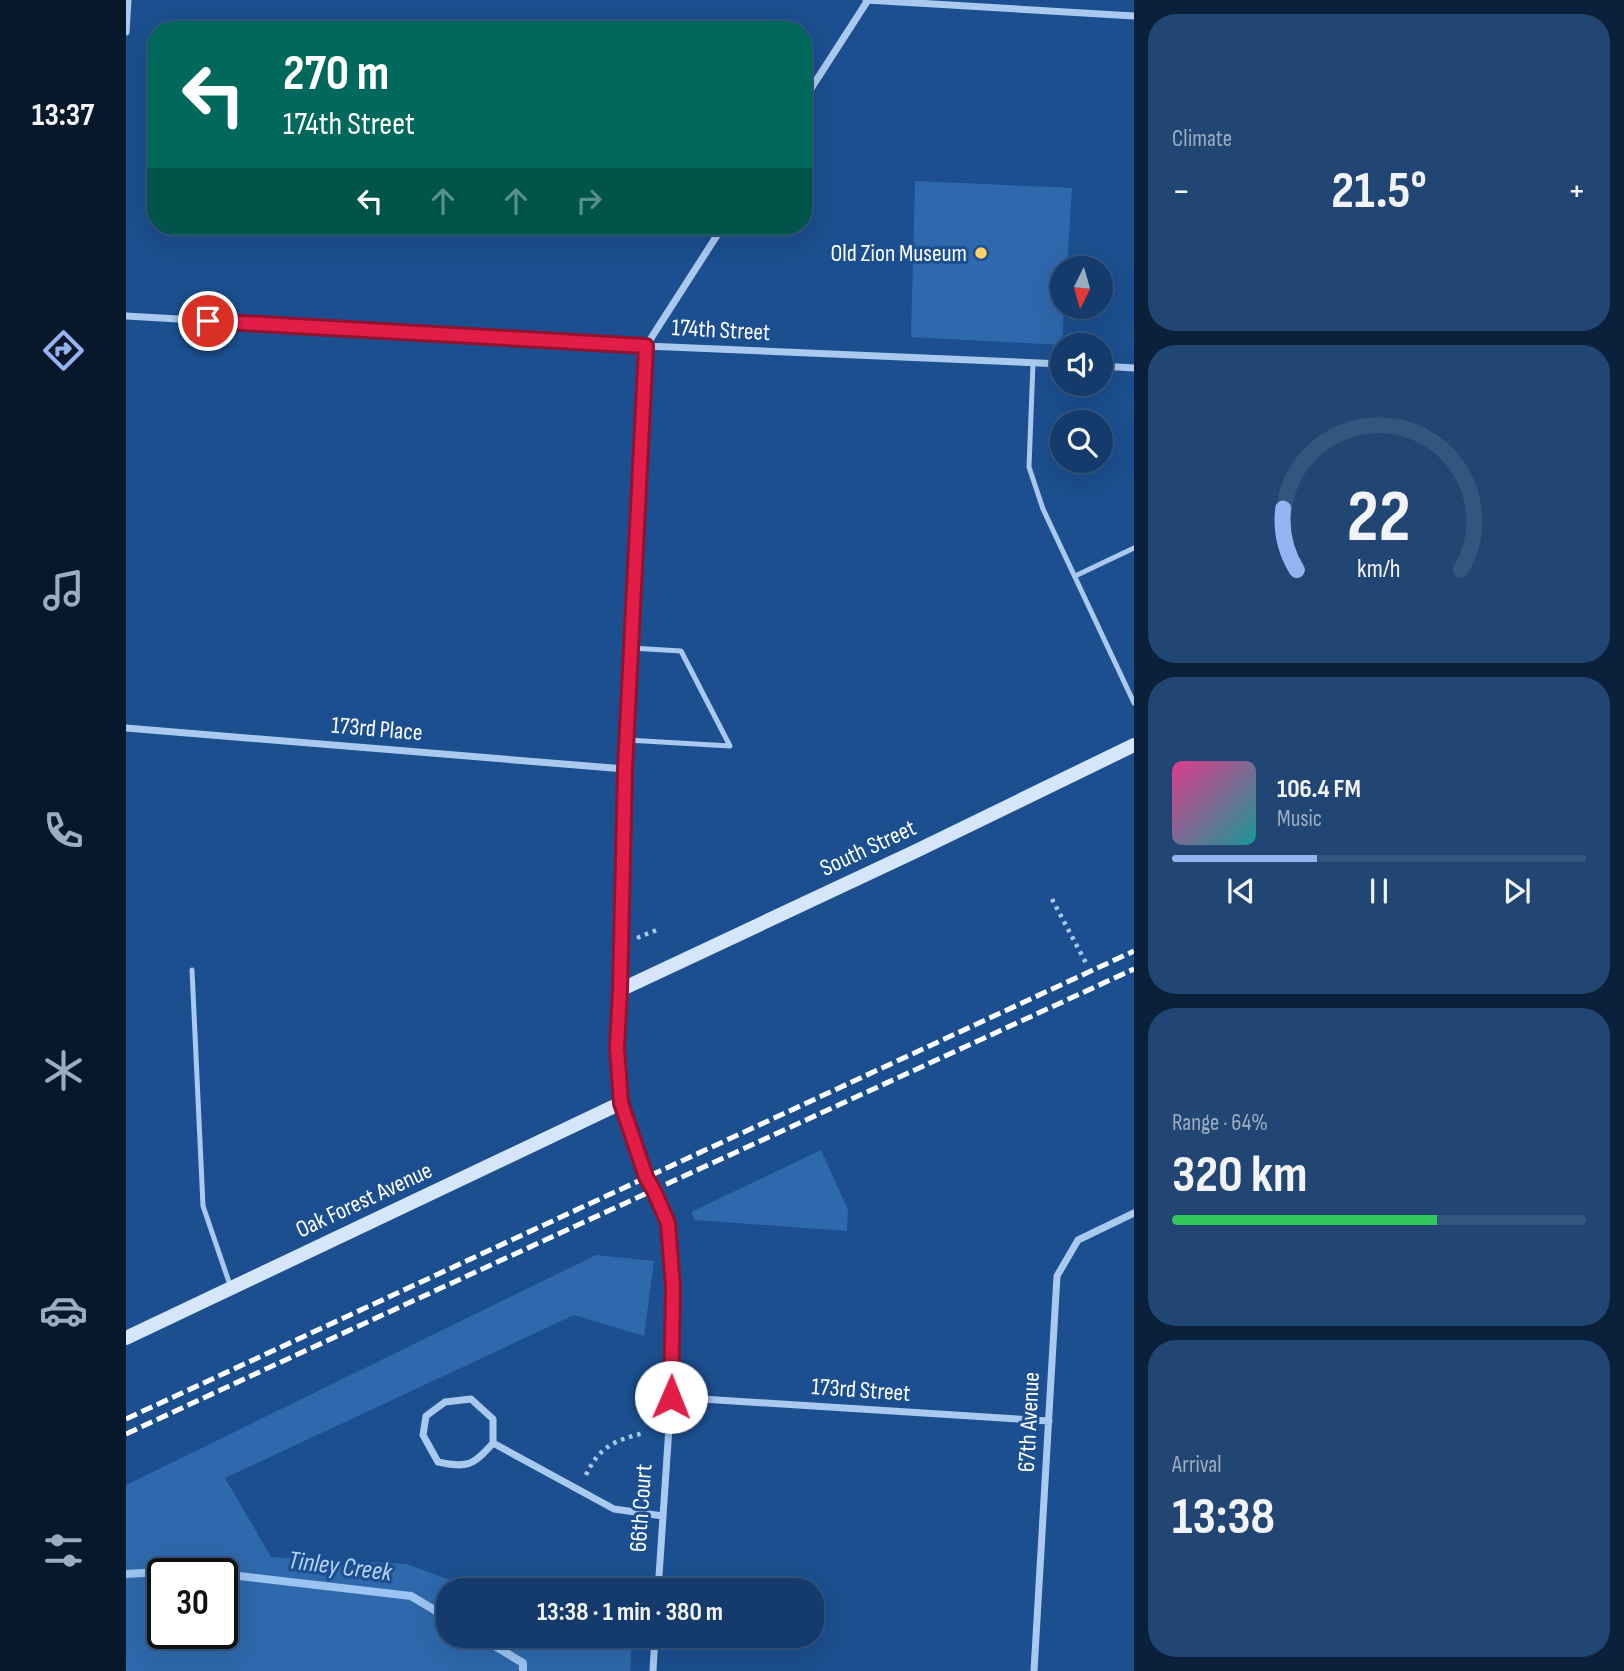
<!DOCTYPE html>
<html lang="en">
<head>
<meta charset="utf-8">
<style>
  :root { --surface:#143b6b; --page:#214673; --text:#f1f3f6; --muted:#9dadc1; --line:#33557e; --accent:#95b2f1 }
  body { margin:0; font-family:"Sofia Sans Condensed",sans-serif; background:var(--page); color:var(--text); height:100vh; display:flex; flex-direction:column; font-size:26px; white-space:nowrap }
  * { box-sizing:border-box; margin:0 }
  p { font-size:23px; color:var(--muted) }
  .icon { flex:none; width:38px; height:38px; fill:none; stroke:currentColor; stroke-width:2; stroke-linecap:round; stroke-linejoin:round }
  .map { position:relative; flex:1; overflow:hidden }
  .side { display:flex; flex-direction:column; gap:14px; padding:14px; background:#0b203b; width:490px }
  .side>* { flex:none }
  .guide { position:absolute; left:21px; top:21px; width:665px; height:214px; border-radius:28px; box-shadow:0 7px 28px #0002,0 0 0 2px var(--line); background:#00695c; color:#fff; overflow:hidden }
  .needle { width:46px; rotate:185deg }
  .fabs { position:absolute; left:924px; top:256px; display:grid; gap:14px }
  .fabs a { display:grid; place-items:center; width:63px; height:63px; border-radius:50%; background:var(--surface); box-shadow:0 7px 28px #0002,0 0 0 2px var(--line); font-size:35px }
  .speed { position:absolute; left:21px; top:1558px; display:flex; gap:14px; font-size:35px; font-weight:700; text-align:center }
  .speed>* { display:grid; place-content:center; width:91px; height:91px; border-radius:50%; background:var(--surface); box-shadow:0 7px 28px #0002,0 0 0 2px var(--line); line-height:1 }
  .speed .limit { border:4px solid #111; border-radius:10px; background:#fff; color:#111 }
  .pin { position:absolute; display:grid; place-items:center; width:60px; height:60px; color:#fff; margin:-30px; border:4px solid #fff; border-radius:50%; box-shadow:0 2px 7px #0007 }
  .me { position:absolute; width:77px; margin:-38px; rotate:1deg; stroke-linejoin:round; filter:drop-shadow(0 0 5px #0008) }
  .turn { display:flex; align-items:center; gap:24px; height:147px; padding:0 21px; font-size:32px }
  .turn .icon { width:91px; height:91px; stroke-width:2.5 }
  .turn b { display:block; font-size:49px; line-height:60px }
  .lanes { display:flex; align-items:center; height:66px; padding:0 21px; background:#0003; justify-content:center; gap:35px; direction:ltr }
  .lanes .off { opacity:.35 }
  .big { font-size:52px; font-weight:700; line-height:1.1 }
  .side .tile { flex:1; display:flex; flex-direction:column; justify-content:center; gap:10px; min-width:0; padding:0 24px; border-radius:28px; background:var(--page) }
  .side .dial { align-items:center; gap:0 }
  .dial svg { height:182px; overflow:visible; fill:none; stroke:var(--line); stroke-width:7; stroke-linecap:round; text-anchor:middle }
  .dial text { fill:var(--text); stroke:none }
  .song { display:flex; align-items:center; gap:21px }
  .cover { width:84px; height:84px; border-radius:10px; background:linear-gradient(135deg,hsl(330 70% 55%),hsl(180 70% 35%)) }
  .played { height:7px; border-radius:4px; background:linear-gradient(90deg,var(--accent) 35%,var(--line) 35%) }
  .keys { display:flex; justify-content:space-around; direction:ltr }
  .heat { display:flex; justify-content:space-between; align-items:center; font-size:38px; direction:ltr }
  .charge { height:10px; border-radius:5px; background:linear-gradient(90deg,#34c759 64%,var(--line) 0) }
  .trip { position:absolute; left:310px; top:1578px; width:388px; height:70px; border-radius:28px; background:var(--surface); box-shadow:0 7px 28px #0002,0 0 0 2px var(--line); font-weight:700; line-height:70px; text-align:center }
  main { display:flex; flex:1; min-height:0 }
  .tab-bar { display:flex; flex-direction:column; width:126px; justify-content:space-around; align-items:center; background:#08182b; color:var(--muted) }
  .tab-bar .icon { width:49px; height:49px }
  .tab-bar .active { color:var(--accent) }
  .tab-bar b { font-size:32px; color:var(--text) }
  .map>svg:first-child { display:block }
  .green { fill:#2e69ad; fill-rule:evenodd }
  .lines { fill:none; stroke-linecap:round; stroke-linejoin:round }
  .stream { stroke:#9cc4f0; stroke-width:8 }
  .path { stroke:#a9c9ee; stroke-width:4.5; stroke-dasharray:3.5 5; stroke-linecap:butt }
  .lane { stroke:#a9c9ee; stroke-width:5 }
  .street { stroke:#a9c9ee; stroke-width:7 }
  .secondary { stroke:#d6e6fa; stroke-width:14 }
  .rail { stroke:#fff; stroke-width:5; stroke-dasharray:12 5; stroke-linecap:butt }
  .route-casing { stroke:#92132f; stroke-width:18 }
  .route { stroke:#e11d48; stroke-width:12 }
  .poi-dot { fill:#ffd166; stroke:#1b4f8f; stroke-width:2.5 }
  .labels { text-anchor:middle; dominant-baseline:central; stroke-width:6; stroke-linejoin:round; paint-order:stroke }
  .poi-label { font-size:24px; fill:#fff; stroke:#1b4f8f; text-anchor:end }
  .street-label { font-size:24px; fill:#fff; stroke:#1b4f8f }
  .water-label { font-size:26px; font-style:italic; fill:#b5d3f5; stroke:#1b4f8f }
</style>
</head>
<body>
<main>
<nav class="tab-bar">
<b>13:37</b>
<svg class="icon active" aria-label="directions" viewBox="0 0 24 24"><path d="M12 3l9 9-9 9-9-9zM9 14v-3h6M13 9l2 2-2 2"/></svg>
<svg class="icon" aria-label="music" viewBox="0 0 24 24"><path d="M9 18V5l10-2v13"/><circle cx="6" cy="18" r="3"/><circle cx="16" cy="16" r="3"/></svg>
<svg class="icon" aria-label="phone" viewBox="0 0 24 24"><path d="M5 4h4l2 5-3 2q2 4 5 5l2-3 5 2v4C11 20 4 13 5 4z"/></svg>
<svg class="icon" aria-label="climate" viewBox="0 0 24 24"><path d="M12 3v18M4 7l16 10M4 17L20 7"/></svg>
<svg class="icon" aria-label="car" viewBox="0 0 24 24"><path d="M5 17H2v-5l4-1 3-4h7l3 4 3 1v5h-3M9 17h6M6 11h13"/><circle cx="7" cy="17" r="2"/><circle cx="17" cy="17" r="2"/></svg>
<svg class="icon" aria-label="filters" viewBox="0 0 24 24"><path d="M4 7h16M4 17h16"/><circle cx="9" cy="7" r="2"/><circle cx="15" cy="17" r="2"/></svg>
</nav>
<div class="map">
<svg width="1008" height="1671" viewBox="0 0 1008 1671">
  <rect width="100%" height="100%" fill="#1b4f8f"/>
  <!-- green -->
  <path class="green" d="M789,181L946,188L941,268H936V306H938L936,345L785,337Z
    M695,1150L722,1210L721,1231L569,1220L565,1212Z
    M470,1255L528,1261L518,1336L448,1315L99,1478L145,1557L280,1564L355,1591H322V1636H492L506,1641L504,1671H0V1485ZM37,1573H96V1633H37Z"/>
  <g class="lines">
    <!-- stream -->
    <path class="stream" d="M0,1574L67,1570L93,1573
      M96,1574L285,1596L322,1618
      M352,1636L397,1663V1671"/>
    <!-- path -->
    <path class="path" d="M926,899L960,963
      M511,938L533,929
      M460,1475C473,1447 489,1440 518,1433"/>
    <!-- lane -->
    <path class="lane" d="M907,363L903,467L917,509L1008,703
      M949,576L1008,548
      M501,740L604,746L555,651L505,648
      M66,970L77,1206L104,1285"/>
    <!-- street -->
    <path class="street" d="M740,0L1008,16
      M0,32L2,0
      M677,101L742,0
      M0,316L520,346L936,364
      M975,366L1008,368
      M0,728L499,769
      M494,989L499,769L520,346L597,226
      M495,1103L520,1177L529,1191L542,1223L547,1287L545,1397L532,1591
      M545,1397L923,1421
      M367,1443V1419L345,1399L319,1402L300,1416L297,1435L312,1462C341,1468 347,1466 367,1443L488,1509L537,1516
      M527,1671L529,1636
      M908,1671L931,1276L952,1240L1008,1213"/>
    <!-- secondary -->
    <path class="secondary" d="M0,1338L495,1103L491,1048L494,990L788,852L1008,745"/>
    <!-- rail -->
    <path class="rail" d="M0,1419L1008,951
      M0,1434C335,1278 672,1124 1008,969"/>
  </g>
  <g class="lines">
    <defs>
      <path id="route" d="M82,321L520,346L499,769L494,990L491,1048L495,1103L520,1177L528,1191L542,1223L547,1287L545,1397"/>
    </defs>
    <!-- route casing -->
    <use href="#route" class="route-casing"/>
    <!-- route -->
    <use href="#route" class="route"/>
  </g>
  <!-- markers -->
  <circle class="poi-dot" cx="855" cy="253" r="7"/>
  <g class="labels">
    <!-- poi labels -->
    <g class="poi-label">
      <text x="841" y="253">Old Zion Museum</text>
    </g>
    <!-- street labels -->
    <g class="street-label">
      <text transform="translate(595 330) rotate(3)">174th Street</text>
      <text transform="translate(251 729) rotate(5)">173rd Place</text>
      <text transform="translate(742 848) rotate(-25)">South Street</text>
      <text transform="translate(238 1200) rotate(-25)">Oak Forest Avenue</text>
      <text transform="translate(735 1390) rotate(4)">173rd Street</text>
      <text transform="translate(903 1422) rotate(-87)">67th Avenue</text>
      <text transform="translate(515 1508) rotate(-86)">66th Court</text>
    </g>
    <!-- water labels -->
    <g class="water-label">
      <text transform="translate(214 1567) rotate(7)">Tinley Creek</text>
    </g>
  </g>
</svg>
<div class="fabs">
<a><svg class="needle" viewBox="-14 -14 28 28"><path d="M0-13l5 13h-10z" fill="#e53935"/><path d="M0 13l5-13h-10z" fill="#9dadc1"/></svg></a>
<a><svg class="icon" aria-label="sound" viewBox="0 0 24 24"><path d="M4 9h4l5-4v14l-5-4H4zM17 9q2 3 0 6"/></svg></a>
<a><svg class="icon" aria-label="search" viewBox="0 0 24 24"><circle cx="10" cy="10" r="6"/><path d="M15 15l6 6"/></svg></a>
</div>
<div class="speed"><div class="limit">30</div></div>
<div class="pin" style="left:82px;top:321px;background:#d93025"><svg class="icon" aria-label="arrive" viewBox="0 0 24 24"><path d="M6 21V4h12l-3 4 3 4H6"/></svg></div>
<svg class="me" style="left:545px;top:1397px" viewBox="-20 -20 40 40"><circle r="19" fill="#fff"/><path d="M0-13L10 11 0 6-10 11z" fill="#e11d48"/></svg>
<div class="trip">13:38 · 1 min · 380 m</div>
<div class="guide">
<div class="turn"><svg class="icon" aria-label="left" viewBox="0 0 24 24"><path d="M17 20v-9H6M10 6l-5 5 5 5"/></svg><div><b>270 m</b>174th Street</div></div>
<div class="lanes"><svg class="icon" aria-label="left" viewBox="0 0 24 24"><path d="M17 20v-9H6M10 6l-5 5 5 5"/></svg><svg class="icon off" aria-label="ahead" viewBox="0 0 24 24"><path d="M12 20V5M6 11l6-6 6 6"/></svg><svg class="icon off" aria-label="ahead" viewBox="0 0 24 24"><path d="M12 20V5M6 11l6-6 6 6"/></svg><svg class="icon off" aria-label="right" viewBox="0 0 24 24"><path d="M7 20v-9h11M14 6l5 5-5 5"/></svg></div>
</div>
</div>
<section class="side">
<div class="tile"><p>Climate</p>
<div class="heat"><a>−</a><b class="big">21.5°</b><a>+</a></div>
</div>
<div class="tile dial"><svg viewBox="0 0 100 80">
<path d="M14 69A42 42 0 1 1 86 69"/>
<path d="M14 69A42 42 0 0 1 8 42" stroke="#95b2f1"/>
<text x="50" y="56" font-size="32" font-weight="700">22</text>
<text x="50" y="72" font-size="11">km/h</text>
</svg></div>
<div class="tile">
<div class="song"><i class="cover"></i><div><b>106.4 FM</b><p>Music</p></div></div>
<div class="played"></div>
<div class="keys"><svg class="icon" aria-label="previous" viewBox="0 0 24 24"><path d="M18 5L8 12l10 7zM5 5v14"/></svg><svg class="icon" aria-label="pause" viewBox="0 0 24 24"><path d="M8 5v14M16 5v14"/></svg><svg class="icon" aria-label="next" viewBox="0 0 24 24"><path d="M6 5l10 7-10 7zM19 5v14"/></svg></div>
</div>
<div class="tile"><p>Range · 64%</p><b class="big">320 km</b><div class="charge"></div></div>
<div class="tile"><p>Arrival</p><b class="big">13:38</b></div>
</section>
</main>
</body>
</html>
